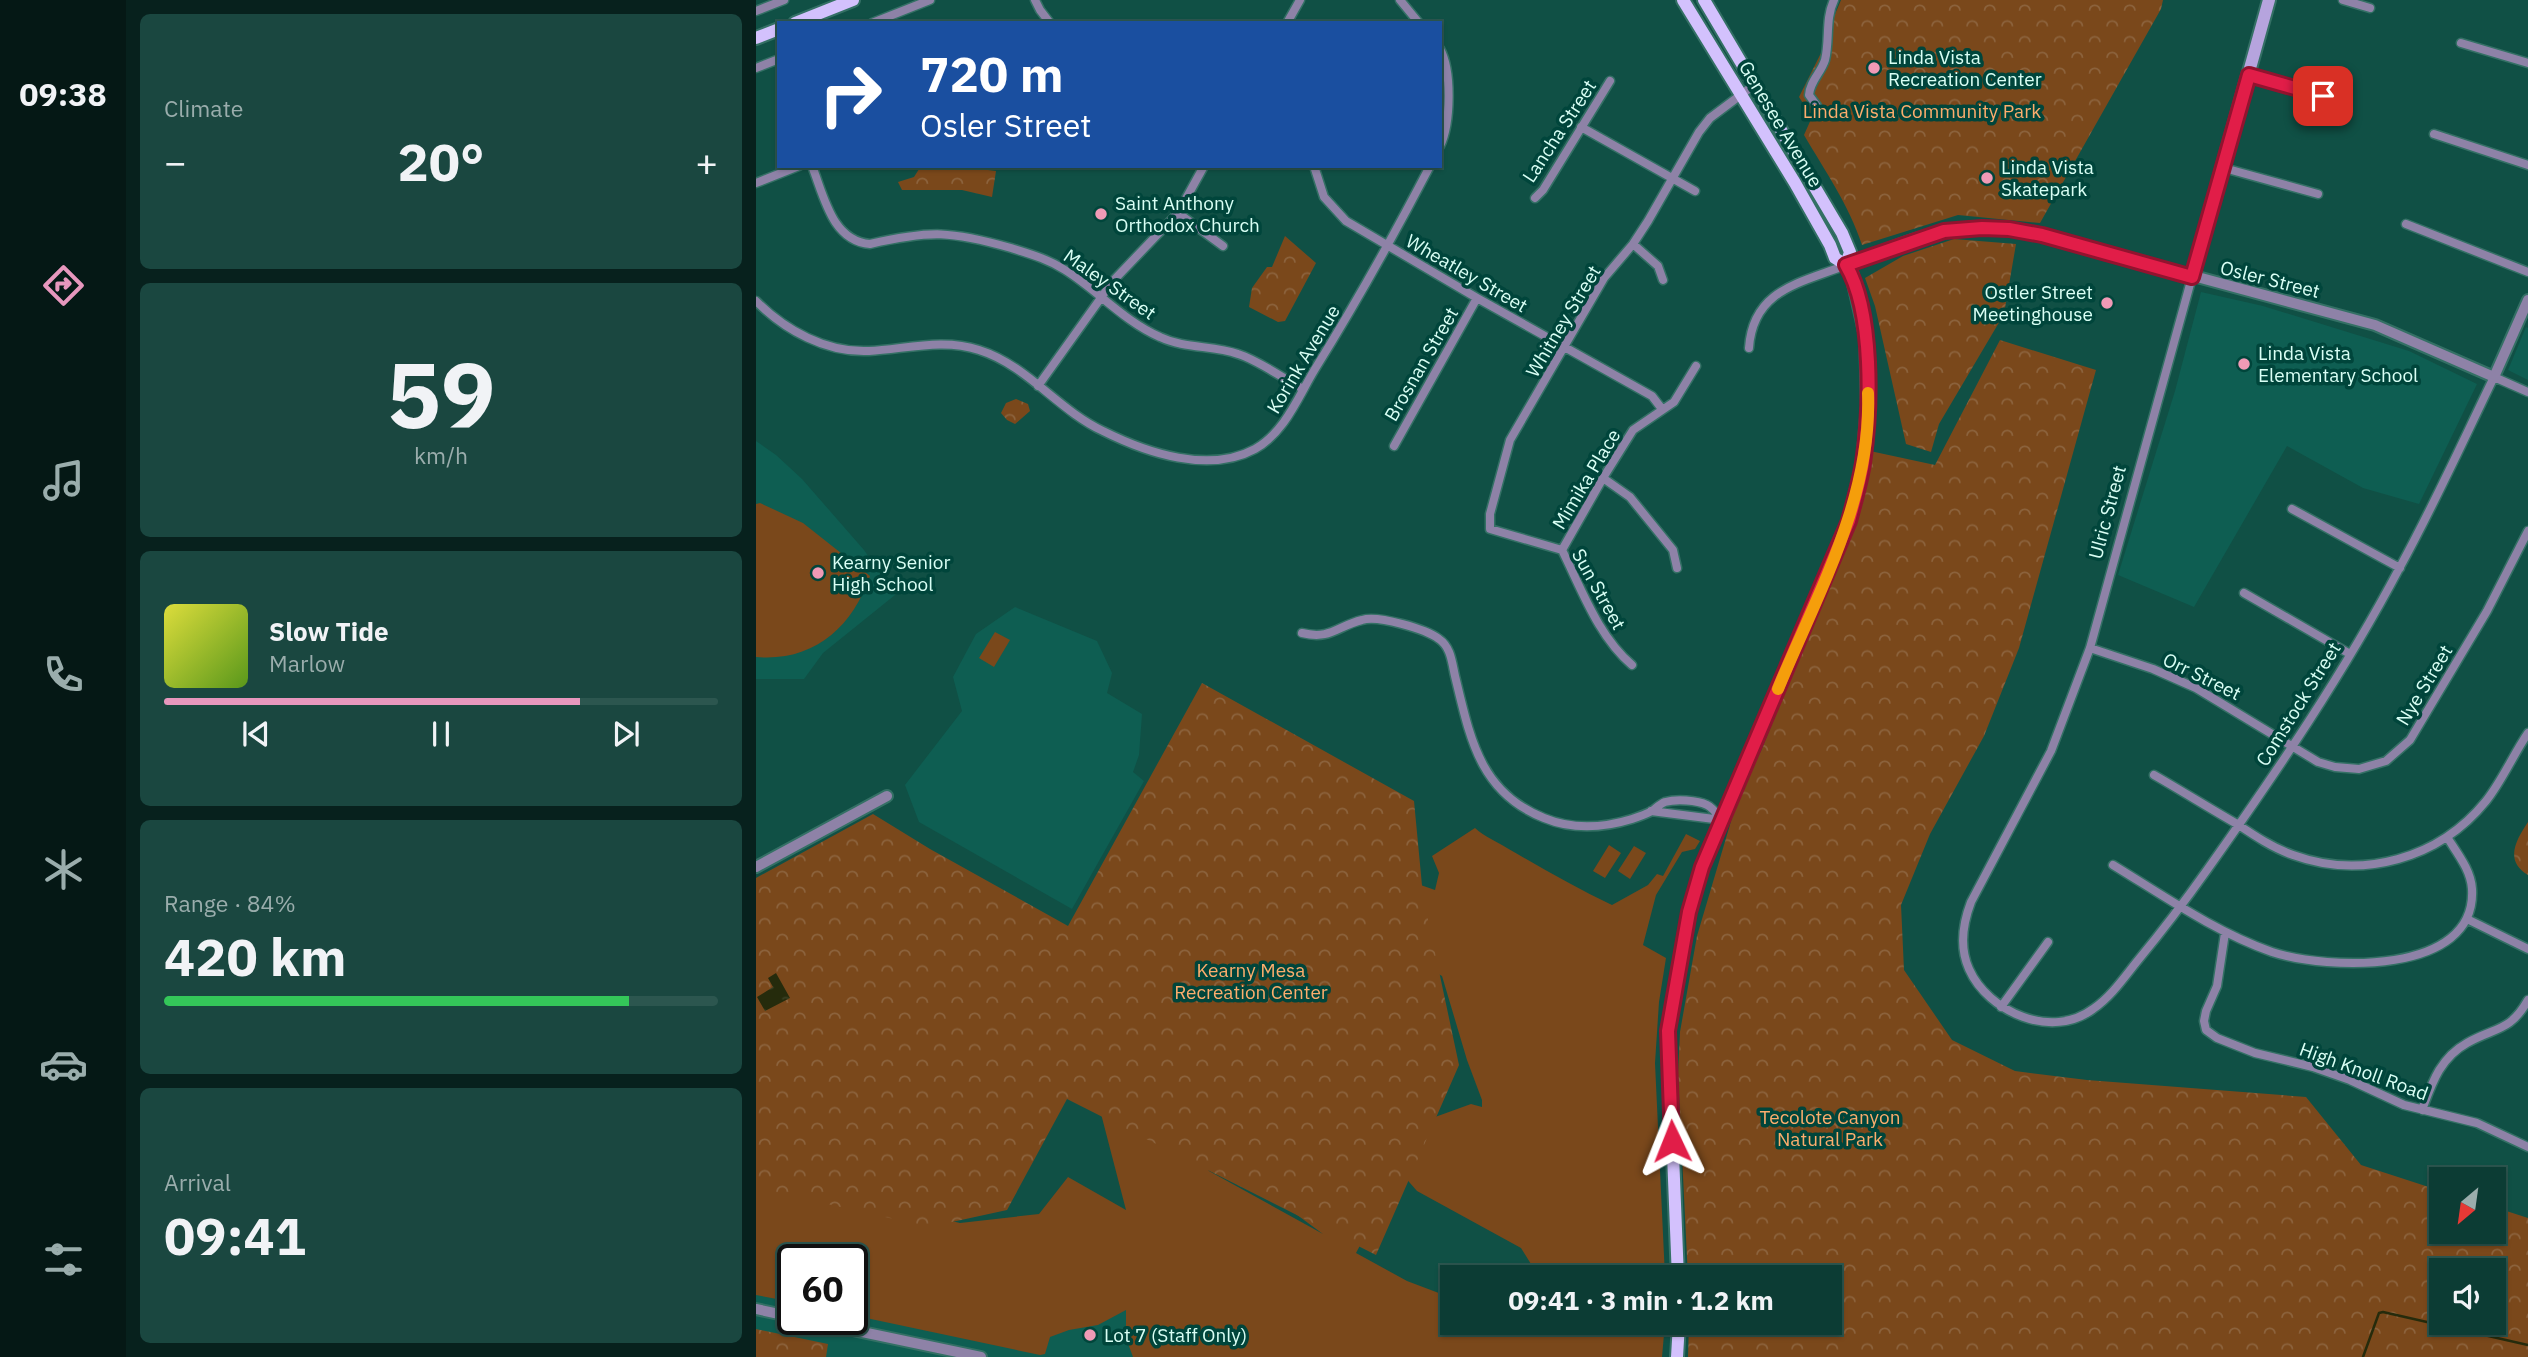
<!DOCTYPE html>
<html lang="en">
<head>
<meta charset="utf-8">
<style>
  :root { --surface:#0c3c34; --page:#1a4740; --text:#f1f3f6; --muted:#9aadac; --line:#2c564f; --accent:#e797bd }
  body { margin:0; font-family:"IBM Plex Sans",sans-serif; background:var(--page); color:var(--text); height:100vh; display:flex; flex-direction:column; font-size:26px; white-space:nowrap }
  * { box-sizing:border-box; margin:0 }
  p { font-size:23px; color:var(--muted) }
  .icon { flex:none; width:38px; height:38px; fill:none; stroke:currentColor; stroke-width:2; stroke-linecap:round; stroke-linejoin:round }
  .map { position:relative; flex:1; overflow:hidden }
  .panel { display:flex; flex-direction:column; gap:14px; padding:14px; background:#07211d; width:630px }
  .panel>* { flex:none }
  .top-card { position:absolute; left:21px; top:21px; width:665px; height:147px; border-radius:0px; box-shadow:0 2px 5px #0004,0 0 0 2px var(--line); background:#1a4fa0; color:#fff; overflow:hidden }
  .needle { width:46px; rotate:209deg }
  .tools { position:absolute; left:1673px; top:1167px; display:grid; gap:14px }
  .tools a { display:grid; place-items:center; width:77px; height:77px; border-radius:0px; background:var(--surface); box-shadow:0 2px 5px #0004,0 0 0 2px var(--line); font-size:35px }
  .speed { position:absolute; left:21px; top:1244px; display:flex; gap:14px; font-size:35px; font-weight:700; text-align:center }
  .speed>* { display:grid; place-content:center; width:91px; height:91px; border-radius:50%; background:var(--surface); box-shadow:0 2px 5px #0004,0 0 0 2px var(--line); line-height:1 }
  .speed .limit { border:4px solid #111; border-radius:10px; background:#fff; color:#111 }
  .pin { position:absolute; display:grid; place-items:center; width:60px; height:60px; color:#fff; margin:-30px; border-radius:14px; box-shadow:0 4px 10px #0006 }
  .me { position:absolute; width:77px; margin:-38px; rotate:358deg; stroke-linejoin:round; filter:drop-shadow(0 0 5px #0008) }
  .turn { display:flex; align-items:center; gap:24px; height:147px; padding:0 28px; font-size:32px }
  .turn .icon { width:91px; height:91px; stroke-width:2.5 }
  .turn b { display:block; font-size:49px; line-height:60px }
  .big { font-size:52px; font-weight:700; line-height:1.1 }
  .panel .card { flex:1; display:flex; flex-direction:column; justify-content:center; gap:10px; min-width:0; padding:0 24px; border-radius:10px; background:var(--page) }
  .panel .dial { align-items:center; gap:0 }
  .dial b { font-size:91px; line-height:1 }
  .song { display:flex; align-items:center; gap:21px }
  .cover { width:84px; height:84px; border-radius:10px; background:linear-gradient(135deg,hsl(60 70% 55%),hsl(90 70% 35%)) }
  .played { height:7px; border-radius:4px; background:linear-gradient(90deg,var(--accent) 75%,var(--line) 75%) }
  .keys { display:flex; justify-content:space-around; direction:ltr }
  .heat { display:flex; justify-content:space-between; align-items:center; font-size:38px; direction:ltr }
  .charge { height:10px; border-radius:5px; background:linear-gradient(90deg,#34c759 84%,var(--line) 0) }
  .trip { position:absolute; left:684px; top:1265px; width:402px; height:70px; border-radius:0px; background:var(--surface); box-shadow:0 2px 5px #0004,0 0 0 2px var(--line); font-weight:700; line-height:70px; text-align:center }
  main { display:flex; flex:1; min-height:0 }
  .tabs { display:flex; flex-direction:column; width:126px; justify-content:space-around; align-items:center; background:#051815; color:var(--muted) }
  .tabs .icon { width:49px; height:49px }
  .tabs .current { color:var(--accent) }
  .tabs b { font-size:32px; color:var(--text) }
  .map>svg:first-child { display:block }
  .built { fill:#0e5e52 }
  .grass { fill:#7a481b }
  .park { fill:url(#park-crowns); fill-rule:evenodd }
  .water { fill:url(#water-ripples) }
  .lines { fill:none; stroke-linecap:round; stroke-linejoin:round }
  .stream { stroke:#252b0c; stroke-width:2.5 }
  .minor-casing { stroke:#347065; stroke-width:11 }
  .tertiary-casing { stroke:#347065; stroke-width:14 }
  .secondary-casing { stroke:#347065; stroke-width:16 }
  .primary-casing { stroke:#347065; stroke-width:16 }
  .minor { stroke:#8e82a7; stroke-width:8 }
  .tertiary { stroke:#8e82a7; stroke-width:10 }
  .secondary { stroke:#b6a4de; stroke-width:12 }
  .primary { stroke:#d3c1fd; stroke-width:12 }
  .route-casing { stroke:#92132f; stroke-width:18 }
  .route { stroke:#e11d48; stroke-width:12 }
  .slow { stroke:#f59e0b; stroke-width:12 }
  .poi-dot { fill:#f09ab6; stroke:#00453b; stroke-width:2.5 }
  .labels { text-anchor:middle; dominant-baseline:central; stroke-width:7; stroke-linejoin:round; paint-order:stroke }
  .poi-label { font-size:19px; fill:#d9fff5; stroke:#00453b; text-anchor:start }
  .park-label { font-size:19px; fill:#fcad6d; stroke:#00453b }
  .street-label { font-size:19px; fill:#d9fff5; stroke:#00453b }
</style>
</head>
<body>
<main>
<nav class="tabs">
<b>09:38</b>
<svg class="icon current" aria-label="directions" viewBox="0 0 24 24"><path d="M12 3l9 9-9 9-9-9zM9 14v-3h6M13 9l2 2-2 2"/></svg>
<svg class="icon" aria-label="music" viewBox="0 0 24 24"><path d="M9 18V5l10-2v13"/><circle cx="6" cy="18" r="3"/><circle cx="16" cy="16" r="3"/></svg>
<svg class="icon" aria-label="phone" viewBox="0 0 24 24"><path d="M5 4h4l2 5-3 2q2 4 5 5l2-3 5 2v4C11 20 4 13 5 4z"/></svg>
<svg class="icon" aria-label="climate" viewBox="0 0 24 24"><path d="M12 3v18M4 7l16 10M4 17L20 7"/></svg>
<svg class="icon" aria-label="car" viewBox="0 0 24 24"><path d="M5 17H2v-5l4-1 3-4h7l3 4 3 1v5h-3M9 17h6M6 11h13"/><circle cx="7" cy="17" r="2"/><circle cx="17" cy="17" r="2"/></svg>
<svg class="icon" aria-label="filters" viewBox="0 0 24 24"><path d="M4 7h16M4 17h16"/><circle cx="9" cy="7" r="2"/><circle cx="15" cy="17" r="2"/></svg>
</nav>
<section class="panel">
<div class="card"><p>Climate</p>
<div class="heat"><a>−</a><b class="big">20°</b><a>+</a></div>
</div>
<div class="card dial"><b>59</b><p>km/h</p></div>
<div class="card">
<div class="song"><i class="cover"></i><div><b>Slow Tide</b><p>Marlow</p></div></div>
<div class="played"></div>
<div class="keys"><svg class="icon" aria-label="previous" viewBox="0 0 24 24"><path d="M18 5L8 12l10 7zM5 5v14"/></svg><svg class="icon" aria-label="pause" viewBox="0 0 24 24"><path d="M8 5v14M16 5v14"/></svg><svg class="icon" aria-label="next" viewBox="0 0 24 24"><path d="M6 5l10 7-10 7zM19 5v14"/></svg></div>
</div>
<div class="card"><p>Range · 84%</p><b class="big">420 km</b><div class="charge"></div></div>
<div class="card"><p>Arrival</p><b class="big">09:41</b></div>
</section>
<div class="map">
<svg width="1772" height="1357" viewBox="0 0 1772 1357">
  <defs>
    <pattern id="park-crowns" width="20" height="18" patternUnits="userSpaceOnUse" patternTransform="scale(1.75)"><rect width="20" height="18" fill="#7a481b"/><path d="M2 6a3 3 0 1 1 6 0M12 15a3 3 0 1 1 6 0" fill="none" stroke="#8c633d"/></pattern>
    <pattern id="water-ripples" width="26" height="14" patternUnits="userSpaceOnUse" patternTransform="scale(1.75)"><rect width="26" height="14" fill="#252b0c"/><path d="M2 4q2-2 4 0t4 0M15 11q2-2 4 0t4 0" fill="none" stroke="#3a4024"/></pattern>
  </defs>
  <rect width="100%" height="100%" fill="#105045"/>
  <!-- built -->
  <path class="built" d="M1445,292L1507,306L1653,351L1721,384L1663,504L1607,488L1531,446L1438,607L1362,575L1419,391Z
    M1770,327L1772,328V380L1752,370Z
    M0,441L20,455L46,479L108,550L139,595L67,653L48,679H0Z
    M259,607L341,641L356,673L351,693L386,714L383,755L377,772L388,781L316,909L163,822L149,785L206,711L197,677L220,634Z
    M0,1287L37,1295V1320H96V1307L371,1303L379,1357H0Z"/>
  <!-- grass -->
  <path class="grass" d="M4,503L47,523L114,576C96,628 57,662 0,657V504Z
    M239,632L254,640L238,667L223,658Z
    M719,828C729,837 740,841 751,848C786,868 820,888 856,905L892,885L901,874L907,876L930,834L944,841L939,849L926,852L900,895L887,945L910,958L903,1002L899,1063L909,1277H783L765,1248L661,1191L647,1175L668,1121L715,1104L726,1107V1100L711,1060L686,976L645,953L656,882L679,890L683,873L676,856Z
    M853,845L865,853L849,878L837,871Z
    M878,846L890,853L874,879L862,871Z
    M337,1083L445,1158L453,1171L567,1234L503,1187L628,1200L600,1253L651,1281L696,1298V1323H909L906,1357H377L370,1338V1310L342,1325L313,1330L294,1337L289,1354L284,1355L96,1315V1260H37V1302L0,1295V1174L204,1223L283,1214L312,1177L370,1210Z"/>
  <!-- park -->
  <path class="park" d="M1085,0H1407L1405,9L1284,223L1202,215L1106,245C1093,205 1069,171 1048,135L1056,117L1043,97L1065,53L1074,43L1077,19Z
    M165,166H233L232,170L240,171L236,197L206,190H146L142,182L158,177Z
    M529,236L560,263L529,321L522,322L493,307L496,288L511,267H516Z
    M1198,239L1260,244L1248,314L1183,424L1175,452L1150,444L1119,306L1109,278L1147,256Z
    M1244,340L1340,370L1263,648L1228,736L1174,834L1145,905L1148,970L1196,1040L1259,1071L1331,1080L1550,1097L1605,1165L1685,1191V1232H1738V1207L1772,1218V1357H932L933,1323H1074V1278H932L922,1074L924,1032L941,936L984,791L1005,751L1093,534L1114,451L1179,465ZM1685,1270H1738V1323H1685Z
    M260,399L272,404L274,411L259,424L251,420L245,413L250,403Z
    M446,683L658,801L667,896L703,1065L620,1255L311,1099L251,1210L173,1227L0,1188V878L117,814L174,849L312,926Z
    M1772,822V875C1748,861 1760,840 1772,822Z
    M0,1329L72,1344L70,1357H0Z"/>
  <!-- water -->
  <path class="water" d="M20,973L34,998L9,1011L1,997L17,987L12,978Z"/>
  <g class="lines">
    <!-- stream -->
    <path class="stream" d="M1607,1357L1623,1313L1627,1312L1772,1345"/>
    <defs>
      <path id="minor" d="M279,0L284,10L294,23
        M644,0L663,23
        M1587,0L1614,8
        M0,11L28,0
        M116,23L174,0
        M531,23L544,0
        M1705,43L1772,63
        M684,49C696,71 695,123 684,146
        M0,68L23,59
        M1493,75L1588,102
        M1061,106L1053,95C1054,81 1065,73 1069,60C1074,40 1069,19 1078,0
        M825,127L939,191
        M1678,134L1772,165
        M56,166C68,196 76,241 114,244C175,230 195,231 255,248C274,254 292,259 309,270C341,290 369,322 404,337C429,349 457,345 482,354C504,361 526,378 547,389
        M558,166L568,197L590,221L721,298L896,396L906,409
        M1468,168L1562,194
        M0,183L43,166
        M779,198L787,190L854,81
        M422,213L467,246
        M1650,224L1772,272
        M877,244L902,266L907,280
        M1436,277L1334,648L1295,751L1215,902C1207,923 1203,947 1213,969C1232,1012 1296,1040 1337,1009C1356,996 1369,976 1383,959C1407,930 1429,901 1451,870C1520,773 1588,673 1644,567C1678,505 1707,441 1738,377L1772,392
        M0,301C29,330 70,353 113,351C150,349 187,338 223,350C271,365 302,410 347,431C391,453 453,474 499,449C529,432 542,397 559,369C600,303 638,235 674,166
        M993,348C997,289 1045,283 1090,265
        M282,386L357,281L422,213L448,166
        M638,446L721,298
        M847,478L874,497L917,550L921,568
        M1536,509L1644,568
        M806,550L847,478L877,430L918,402L940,366
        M1488,593L1594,654
        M546,633C575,640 581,626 606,620C622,615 670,629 683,639C695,647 696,663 699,676C714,737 723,792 788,818C817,830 847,828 876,819C882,817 890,814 896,811C900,808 904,804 909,802C920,799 941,800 951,805C956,807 962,815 966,820
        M1334,648L1397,669L1440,688L1562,762L1579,767L1603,769L1630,761L1654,740L1731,611L1772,531
        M876,665C842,636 826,590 806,550L734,529V514L754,440L848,278L877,244L892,221L943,132L954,118L998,85
        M1398,775C1426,791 1453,808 1481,824C1499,836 1517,848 1537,855C1606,880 1683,859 1730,801C1746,781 1757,755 1772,733
        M895,811L966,820
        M1357,865C1408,896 1459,932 1516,952C1571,970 1721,976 1716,889C1715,870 1701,853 1691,837
        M1711,919L1772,949
        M1469,933L1461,986L1450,1011L1448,1021L1450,1030L1461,1038L1499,1053L1557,1067L1594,1080L1648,1105L1721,1123L1772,1147
        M1245,1007L1292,942
        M1666,1110C1676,1083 1684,1058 1711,1043C1739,1027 1754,1032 1772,1000"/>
      <path id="tertiary" d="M1090,265C1126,252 1166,233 1205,229C1232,225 1259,230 1286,235L1619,325L1738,377L1772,300
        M0,867L131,796
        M0,1309L37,1317
        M49,1320L225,1357"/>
      <path id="secondary" d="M1436,277L1513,0"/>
      <path id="primary" d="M948,0L1086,233L1094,252L1090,265
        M39,23L97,0
        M0,38L23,29
        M922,1278L912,1031L933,912L946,867L1093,521L1107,464L1112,406L1110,336L1096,275L1090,265L1079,258L1074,245L1039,183L927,0
        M921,1357L923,1323"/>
    </defs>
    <!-- minor casing -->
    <use href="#minor" class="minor-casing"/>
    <!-- tertiary casing -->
    <use href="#tertiary" class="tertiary-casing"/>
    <!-- secondary casing -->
    <use href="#secondary" class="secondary-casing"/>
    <!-- primary casing -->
    <use href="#primary" class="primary-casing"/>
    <!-- minor -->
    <use href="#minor" class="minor"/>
    <!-- tertiary -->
    <use href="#tertiary" class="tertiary"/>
    <!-- secondary -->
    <use href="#secondary" class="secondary"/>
    <!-- primary -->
    <use href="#primary" class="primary"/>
  </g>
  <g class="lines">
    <defs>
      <path id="route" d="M916,1141L912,1031L933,912L946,867L1093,521C1098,502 1104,482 1107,463C1115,410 1118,312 1090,265L1188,231L1226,228L1253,229L1286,235L1436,277L1493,75L1567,96"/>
    </defs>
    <!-- route casing -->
    <use href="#route" class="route-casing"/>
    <!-- route -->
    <use href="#route" class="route"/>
    <!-- slow -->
    <path class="slow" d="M1022,689C1061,594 1116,499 1112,393"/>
  </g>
  <!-- markers -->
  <g class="poi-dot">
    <circle cx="1118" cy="68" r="7"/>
    <circle cx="1231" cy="178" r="7"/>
    <circle cx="345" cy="214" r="7"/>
    <circle cx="1351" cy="303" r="7"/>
    <circle cx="1488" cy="364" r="7"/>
    <circle cx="62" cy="573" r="7"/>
    <circle cx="334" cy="1335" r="7"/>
  </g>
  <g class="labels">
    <!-- poi labels -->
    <g class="poi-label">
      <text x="1132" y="57">Linda Vista<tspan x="1132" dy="22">Recreation Center</tspan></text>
      <text x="1245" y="167">Linda Vista<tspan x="1245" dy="22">Skatepark</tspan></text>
      <text x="359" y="203">Saint Anthony<tspan x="359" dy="22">Orthodox Church</tspan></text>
      <text x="1337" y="292" text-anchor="end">Ostler Street<tspan x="1337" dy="22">Meetinghouse</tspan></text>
      <text x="1502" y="353">Linda Vista<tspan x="1502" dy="22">Elementary School</tspan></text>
      <text x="76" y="562">Kearny Senior<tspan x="76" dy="22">High School</tspan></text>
      <text x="348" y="1335">Lot 7 (Staff Only)</text>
    </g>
    <!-- park labels -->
    <g class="park-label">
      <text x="1166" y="111">Linda Vista Community Park</text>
      <text x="495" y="970">Kearny Mesa<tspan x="495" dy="22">Recreation Center</tspan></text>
      <text x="1074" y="1117">Tecolote Canyon<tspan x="1074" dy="22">Natural Park</tspan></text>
    </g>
    <!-- street labels -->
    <g class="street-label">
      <text transform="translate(1025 124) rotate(59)">Genesee Avenue</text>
      <text transform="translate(803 131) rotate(-57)">Lancha Street</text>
      <text transform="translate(711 273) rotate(30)">Wheatley Street</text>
      <text transform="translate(1514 279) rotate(14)">Osler Street</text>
      <text transform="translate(354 284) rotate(35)">Maley Street</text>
      <text transform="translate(807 321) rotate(-59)">Whitney Street</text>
      <text transform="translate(547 359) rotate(-59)">Korink Avenue</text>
      <text transform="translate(665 364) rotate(-60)">Brosnan Street</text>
      <text transform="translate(830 479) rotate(-59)">Mimika Place</text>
      <text transform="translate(1351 512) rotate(-75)">Ulric Street</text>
      <text transform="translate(843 589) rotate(61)">Sun Street</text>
      <text transform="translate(1446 676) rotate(26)">Orr Street</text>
      <text transform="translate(1668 685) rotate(-59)">Nye Street</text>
      <text transform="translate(1542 704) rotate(-58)">Comstock Street</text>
      <text transform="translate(1608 1071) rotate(20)">High Knoll Road</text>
    </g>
  </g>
</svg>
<div class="tools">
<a><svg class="needle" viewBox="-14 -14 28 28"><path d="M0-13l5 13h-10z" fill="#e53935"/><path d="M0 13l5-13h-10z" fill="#9aadac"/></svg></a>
<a><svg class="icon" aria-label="sound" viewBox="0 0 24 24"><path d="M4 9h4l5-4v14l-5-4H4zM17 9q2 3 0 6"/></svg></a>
</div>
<div class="speed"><div class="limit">60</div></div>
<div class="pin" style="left:1567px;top:96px;background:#d93025"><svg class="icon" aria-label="arrive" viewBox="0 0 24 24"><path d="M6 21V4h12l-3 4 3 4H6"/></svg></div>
<svg class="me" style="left:916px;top:1141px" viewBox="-20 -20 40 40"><path d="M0-17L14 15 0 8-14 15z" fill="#e11d48" stroke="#fff" stroke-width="4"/></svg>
<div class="trip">09:41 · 3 min · 1.2 km</div>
<div class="top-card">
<div class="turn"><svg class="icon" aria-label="right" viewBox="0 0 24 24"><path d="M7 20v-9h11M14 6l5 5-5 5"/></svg><div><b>720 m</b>Osler Street</div></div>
</div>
</div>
</main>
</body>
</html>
